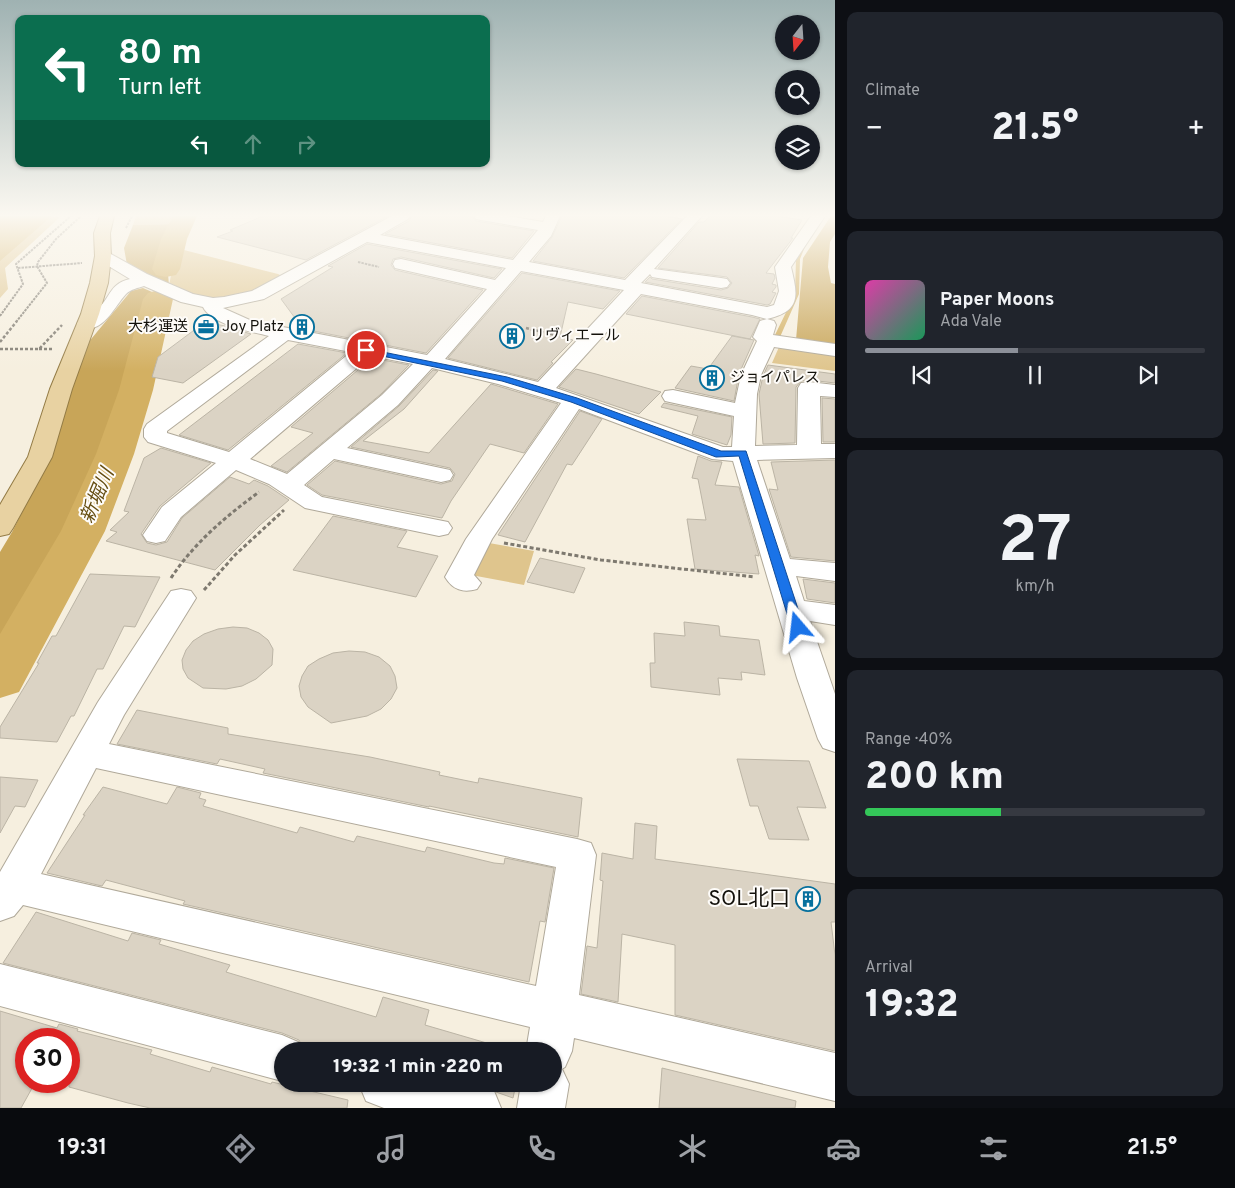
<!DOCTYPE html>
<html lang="en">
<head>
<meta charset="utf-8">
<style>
  :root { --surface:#171b24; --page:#20242c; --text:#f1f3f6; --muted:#9ea1a6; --line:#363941; --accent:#8c9099 }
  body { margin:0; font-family:Overpass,"Noto Sans JP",sans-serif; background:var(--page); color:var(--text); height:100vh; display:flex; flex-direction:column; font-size:19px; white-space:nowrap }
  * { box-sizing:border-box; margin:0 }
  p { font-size:16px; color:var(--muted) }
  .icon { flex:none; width:28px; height:28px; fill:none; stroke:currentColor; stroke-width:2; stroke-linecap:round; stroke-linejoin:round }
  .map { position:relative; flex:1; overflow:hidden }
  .sheet { display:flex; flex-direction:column; gap:12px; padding:12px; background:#0d0f14; width:400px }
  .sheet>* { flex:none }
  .top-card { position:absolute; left:15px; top:15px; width:475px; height:152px; border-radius:10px; box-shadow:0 1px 4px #0004; background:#0b6e4f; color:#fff; overflow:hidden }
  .needle { width:32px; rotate:197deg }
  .tools { position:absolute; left:775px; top:15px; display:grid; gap:10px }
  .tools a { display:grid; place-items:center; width:45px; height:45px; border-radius:50%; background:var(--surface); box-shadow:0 1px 4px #0004; font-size:25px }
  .speed { position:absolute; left:15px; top:1028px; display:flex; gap:10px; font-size:25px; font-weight:700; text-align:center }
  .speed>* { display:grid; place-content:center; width:65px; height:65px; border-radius:50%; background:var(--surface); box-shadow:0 1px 4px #0004; line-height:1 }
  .speed .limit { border:8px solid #d22; background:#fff; color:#111 }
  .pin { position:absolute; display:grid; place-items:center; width:42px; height:42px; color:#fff; margin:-21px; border:2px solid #fff; border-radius:50%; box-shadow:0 1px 5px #0007 }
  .me { position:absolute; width:55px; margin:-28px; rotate:343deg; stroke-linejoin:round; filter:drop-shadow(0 0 4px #0008) }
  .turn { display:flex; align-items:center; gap:18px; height:105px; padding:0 20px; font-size:22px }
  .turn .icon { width:65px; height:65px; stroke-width:2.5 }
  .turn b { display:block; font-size:35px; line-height:42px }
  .lanes { display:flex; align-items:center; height:48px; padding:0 20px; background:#0003; justify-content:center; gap:25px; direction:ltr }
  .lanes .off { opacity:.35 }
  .big { font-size:38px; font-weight:800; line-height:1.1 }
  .sheet .tile { flex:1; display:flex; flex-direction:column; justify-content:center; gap:8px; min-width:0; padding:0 18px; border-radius:10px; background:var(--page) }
  .sheet .dial { align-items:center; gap:0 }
  .dial b { font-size:65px; line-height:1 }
  .song { display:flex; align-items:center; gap:15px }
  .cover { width:60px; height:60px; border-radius:8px; background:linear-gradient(135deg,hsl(320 70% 55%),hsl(150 70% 35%)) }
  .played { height:5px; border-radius:2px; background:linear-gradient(90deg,var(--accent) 45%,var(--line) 45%) }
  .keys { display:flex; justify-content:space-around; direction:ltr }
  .heat { display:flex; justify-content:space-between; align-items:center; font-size:28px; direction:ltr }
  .charge { height:8px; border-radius:4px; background:linear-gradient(90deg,#34c759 40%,var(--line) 0) }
  .trip { position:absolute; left:274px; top:1042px; width:288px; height:50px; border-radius:25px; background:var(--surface); box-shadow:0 1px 4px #0004; font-weight:800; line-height:50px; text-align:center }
  .menu { display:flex; height:80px; justify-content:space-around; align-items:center; background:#090b0e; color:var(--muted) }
  .menu .icon { width:35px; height:35px }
  .menu .selected { color:var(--accent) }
  .menu b { font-size:22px; color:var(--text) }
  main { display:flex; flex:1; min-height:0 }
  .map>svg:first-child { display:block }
  .green { fill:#dfc58d }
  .forest { fill:#c8a558 }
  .water { fill:#d3b062 }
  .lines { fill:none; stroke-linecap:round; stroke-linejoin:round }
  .stream { fill:#d3b062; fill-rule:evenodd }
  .river { fill:#d3b062; fill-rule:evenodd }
  .building { fill:#dbd3c4; stroke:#bbb4a5 }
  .minor-casing { stroke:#b0a99a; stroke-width:2 }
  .major-casing { stroke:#937b45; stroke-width:2 }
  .path-far2 { stroke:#7e796f; stroke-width:2; stroke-dasharray:2.5 1; stroke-linecap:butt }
  .path-far1 { stroke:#7e796f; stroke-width:2.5; stroke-dasharray:3 2; stroke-linecap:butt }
  .path { stroke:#7e796f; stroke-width:3; stroke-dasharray:4 2.5; stroke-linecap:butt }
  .minor { fill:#fff; fill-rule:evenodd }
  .major { fill:#e8d2a2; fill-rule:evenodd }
  .route { fill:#1a73e8; stroke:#114b97 }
  .labels { text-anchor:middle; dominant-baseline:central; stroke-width:4; stroke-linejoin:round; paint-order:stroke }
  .far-poi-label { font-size:15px; fill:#13110b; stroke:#fefcf9; text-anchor:end }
  .water-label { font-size:19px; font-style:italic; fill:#654d11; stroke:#fefcf9 }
  .near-poi-label { font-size:21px; fill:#13110b; stroke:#fefcf9; text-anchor:end }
</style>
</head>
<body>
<main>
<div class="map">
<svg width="835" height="1108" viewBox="0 0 835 1108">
  <rect width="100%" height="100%" fill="#f6efdf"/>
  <!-- green -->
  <path class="green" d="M136,216H178L176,224L133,225Z
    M51,217H60L5,268L8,289L0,298V258Z
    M176,248L278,274L284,277L255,293L203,300L169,286Z
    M779,347L835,354V371L772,363Z
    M489,543L534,551L524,585L471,575Z"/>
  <!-- forest -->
  <path class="forest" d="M831,216H835V234L830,242L828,267L831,283L835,284V344L796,340L803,258Z
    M176,224L166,249L169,286L127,265L124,248L133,225Z
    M143,288L168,299L132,444L110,506L0,669V552L12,532L51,456L82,350L131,291Z"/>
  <!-- water -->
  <path class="water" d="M0,216H52L0,261Z"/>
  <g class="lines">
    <!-- stream -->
    <path class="stream" d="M804,243L806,244L800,259L799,294L780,337L775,338L774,337L795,294L796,259L802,244Z"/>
    <!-- river -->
    <path class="river" d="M173,216H197L187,239L180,269L176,275L166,277L156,275L152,269L161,239Z
      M158,290L168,293L173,299L153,390L134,454L105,531L19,692L0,698V634L61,531L96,454L119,390L143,299L148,293Z"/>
  </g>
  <!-- building -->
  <path class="building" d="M263,216H388L306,260L217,237L233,231L230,230Z
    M412,216H472L476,221L534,231L512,258L385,234L409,221Z
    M562,216H665L682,219L624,278L533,261L552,237Z
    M710,216H777L802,220L791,238H793L766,273L774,274L775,278L772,284L776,285V287L772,292L776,293L770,304L767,305L645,282L650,277L652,279L721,290L728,288L732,283L727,277L658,268L699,222H704Z
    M367,244L502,269L494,278L401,257L393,259L391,265L395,270L483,290L426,353L303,329L281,299L333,267L328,266Z
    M522,273L620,291L603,309L568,302L560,337L573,340L551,362L553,363L537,380L448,358Z
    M642,296L752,317L760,319L750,339L626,314Z
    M205,322L225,326L251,334L183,383L152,377L158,357Z
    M732,336L754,340L739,374L734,401L675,388L691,366L708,369Z
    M298,344L347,353L228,450L179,435Z
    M372,358L409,365L381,394L287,472L271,466L313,433L291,427Z
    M768,365L835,374V383L809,380L801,381L796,387L795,443L763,444L759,394L763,376Z
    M576,369L596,374L661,392L639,414L559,387Z
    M433,370L438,371L404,409L363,441L429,453L491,384L558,404L524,453L490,444L451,501L442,518L322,495L307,485L335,461L441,484L452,481L455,474L450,468L351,447L399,406Z
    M822,398L835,399V442H823Z
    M664,403L732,417L731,435L727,445L692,434L698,416L661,407Z
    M580,411L602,419L572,465L567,464L525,542L498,535Z
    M161,448L211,463L160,506L141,534L147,543L156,545L167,542L182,518L230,477L249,484L254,480L268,486L289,500L260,525L215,570L106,541L117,532L110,530L129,512L124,511L144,458Z
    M698,456L711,461L722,462L715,485L739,487L759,556L755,555L759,574L695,569L687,519L706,520L698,479L692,478Z
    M835,460V561L791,557L769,489L778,490L771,462Z
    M333,516L407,531L397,547L438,556L416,597L293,570Z
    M540,558L585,568L574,593L527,582Z
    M90,574L160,577L135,627L124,626L103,669H97L74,716H71L57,742L0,738V727L39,663H37L52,636H56Z
    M803,579L835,583V603L807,599Z
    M684,622L719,626L720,636L759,640L765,675L741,672L742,680L718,678L720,695L651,687L650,663H655L654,633L685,636Z
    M233,627L247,628L259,633L268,640L273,649L272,665L256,679L242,686L226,689L203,688L188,678L183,669L182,660L186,650L193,641L204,634L218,629Z
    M349,651L365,652L379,657L390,666L395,676L397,688L391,699L381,709L367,716L331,723L308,707L301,697L299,686L302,676L308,666L319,659L333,653Z
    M137,710L228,728V734L370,757L440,772L439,775L478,783L479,778L582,798L578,837L429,806V807L263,773L265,769L220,759L217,764L117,744Z
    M737,759L809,761L826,808L797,807L809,840L769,839L758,806H750Z
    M0,777L38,780L25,807L15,806L0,833Z
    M103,787L167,804L177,787L201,793L199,798L206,800L203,806L297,833L300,827L354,842L357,836L425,852L427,847L494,863L504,864L505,858L554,868L545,922L540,921L529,982L183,904L185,901L106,880L102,886L47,873L85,815H83Z
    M635,823L657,826L655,859L835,884V922H831L835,955V1051L675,1015V945L622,934L618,1002L581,994L587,946L597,948L603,881L600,880L602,853L633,859Z
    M36,912L128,941L132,933L161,940L159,944L230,965L226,972L376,1017L383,997L429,1010L425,1025L514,1051H375L349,1043L346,1051H326L301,1044L299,1040L282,1033L3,963Z
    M0,1011L57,1028L59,1024L78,1029L77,1031L152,1050L150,1054L210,1072L212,1067L271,1084L272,1082L348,1100L347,1108H150L128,1103L69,1087V1039H26V1081H36L21,1108H0Z
    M662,1068L796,1101L795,1108H659Z
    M481,1084H516L513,1098L496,1092L495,1089Z"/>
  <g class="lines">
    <defs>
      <path id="minor" d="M392,216H410L408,219L380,235L513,260L538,230L481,220L476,219L474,216H508L543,222L546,216H560L551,236L529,262L625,280L687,216H702L654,269L721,278L727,279L730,283L727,287L721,288L658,278L652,277L650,274L641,283L767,307L774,305L779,291L775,267L811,216H825L791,267C798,296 801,311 767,319L774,321L776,325L773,335L835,344V356L774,347L761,375L757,394L755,446L797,445L798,388L801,383L809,382L835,385V397L820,396L821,444H835V458L757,460L790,559L835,563V581L796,576L804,601L835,605V625L810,621L835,694V752L823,748L818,739L797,678L733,461L712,459L579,409L492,539L474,575L481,583L477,589C463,593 453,590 445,577L466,539L561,403L498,384L432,368L398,405L347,448L450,470L453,475L450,480L441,482L334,459L304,485L322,497L448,522L452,528L448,534L439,536L305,508L269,484L236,470L181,517L165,541L156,543L147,541L143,535L162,507L216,463L148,442L144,437V429L147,424L269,336C251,332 211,324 203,307L181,302L144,286C138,288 131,289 126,294C113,308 104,334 79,328L77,324C81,317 89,315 96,310C111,299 108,284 130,279L97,259L95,256L97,253H109L147,274L193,294L213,298L224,297L252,291ZM367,242L506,268L495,280L401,259L395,260L393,264L395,268L487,289L427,355L252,321L223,308L264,299ZM521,271L624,290L538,382L445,359ZM641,294L752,315L767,319L760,321L753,337L757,341L741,375L735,403L673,390L665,391L662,396L665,401L734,416L732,447H723L556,388ZM288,340L351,352L229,452L167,433V431ZM371,356L413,364L382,395L287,474L250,459Z
        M181,589L191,591L196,598L124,715L109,744L577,839L591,843L596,855L579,995L835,1053V1101L574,1038L572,1051L565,1067L562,1069L569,1084L565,1108H517L521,1084H552V1051H526L530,1027L23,905L14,916L0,921V872L98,702L171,591ZM96,768L556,867L536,986L41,874Z
        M0,964L282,1035L298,1042L302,1051H282V1081L0,1006Z
        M359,1084H477L494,1091L501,1108H384L366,1101Z"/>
      <path id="major" d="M100,216H114L110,233L111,256L108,283L99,314L72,389L52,457L13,528L9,534L0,536V505L28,457L50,389L81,314L90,283L95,256L94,233Z"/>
    </defs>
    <!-- minor casing -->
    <use href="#minor" class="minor-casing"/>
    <!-- major casing -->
    <use href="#major" class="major-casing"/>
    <!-- path-far2 -->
    <path class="path-far2" d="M126,228L132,216
      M358,262L379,267
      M18,268L82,263
      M0,316L23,284L16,264L71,216
      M16,322L47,283L37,266L38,262L56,239L81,216"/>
    <!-- path-far1 -->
    <path class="path-far1" d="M526,328L563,337
      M0,342L17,321
      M0,349H39L62,325
      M39,349H53"/>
    <!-- path -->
    <path class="path" d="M504,543L601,560L755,577
      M171,578C194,543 225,517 259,492
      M204,590L235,555L284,510"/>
    <!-- minor -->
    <use href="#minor" class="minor"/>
    <!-- major -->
    <use href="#major" class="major"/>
  </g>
  <!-- sky -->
  <linearGradient id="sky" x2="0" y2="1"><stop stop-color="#9fb2b2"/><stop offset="0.58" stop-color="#fbf8f1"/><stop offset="1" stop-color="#fbf8f1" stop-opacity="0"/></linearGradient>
  <rect width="835" height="371" fill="url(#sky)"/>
  <!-- route -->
  <path class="route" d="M363,348L507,377L577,398L721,451H746L804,627L802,630L798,631L791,627L739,456L716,457L571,402L502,381L363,352Z"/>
  <!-- icons -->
  <defs>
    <symbol id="office-ring" viewBox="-11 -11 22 22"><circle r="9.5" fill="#fefcf9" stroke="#07709d" stroke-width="1.5"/><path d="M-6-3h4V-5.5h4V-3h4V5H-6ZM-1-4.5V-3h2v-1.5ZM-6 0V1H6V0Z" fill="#07709d"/></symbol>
    <symbol id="building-ring" viewBox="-11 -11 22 22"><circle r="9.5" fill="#fefcf9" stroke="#07709d" stroke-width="1.5"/><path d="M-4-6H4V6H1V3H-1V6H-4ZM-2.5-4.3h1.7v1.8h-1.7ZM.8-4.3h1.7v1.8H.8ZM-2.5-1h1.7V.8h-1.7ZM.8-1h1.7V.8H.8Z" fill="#07709d"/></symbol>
  </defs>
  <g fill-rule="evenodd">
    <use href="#office-ring" x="192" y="313" width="28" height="28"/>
    <use href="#building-ring" x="288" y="313" width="28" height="28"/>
    <use href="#building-ring" x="498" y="322" width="28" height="28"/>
    <use href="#building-ring" x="698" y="364" width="28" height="28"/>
    <use href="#building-ring" x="794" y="885" width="28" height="28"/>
  </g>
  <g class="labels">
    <!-- far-poi labels -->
    <g class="far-poi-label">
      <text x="188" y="327">大杉運送</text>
      <text x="284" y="327">Joy Platz</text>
      <text x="530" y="336" text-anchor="start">リヴィエール</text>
      <text x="730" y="378" text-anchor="start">ジョイパレス</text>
    </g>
    <!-- water labels -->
    <g class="water-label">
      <text transform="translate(98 496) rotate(-67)">新堀川</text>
    </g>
    <!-- near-poi labels -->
    <g class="near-poi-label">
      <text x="790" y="899">SOL北口</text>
    </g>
  </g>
</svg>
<div class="tools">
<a><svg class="needle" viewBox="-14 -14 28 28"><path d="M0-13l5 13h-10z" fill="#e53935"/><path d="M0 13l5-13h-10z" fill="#9ea1a6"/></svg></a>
<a><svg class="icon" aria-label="search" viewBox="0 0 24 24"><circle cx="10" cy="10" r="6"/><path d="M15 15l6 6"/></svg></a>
<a><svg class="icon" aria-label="layers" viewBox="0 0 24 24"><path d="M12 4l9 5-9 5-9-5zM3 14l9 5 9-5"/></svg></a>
</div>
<div class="speed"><div class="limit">30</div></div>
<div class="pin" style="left:366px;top:350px;background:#d93025"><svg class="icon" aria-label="arrive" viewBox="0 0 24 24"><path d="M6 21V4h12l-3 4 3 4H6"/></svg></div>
<svg class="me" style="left:798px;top:627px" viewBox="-20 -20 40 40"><path d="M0-17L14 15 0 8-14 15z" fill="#1a73e8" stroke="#fff" stroke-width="4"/></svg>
<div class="trip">19:32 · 1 min · 220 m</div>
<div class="top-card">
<div class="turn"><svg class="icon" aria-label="left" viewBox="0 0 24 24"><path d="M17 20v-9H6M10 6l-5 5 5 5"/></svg><div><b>80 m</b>Turn left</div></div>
<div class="lanes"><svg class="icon" aria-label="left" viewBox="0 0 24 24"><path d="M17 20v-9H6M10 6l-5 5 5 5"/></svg><svg class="icon off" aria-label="ahead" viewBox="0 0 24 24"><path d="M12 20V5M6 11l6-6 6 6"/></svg><svg class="icon off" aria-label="right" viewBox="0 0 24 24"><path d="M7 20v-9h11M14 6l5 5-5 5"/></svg></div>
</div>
</div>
<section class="sheet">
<div class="tile"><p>Climate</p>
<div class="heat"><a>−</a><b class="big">21.5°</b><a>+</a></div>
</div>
<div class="tile">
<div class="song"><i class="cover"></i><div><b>Paper Moons</b><p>Ada Vale</p></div></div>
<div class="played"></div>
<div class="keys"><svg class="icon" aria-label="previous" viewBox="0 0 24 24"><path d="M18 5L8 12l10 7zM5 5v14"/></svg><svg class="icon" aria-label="pause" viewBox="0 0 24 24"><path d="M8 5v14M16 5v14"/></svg><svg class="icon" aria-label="next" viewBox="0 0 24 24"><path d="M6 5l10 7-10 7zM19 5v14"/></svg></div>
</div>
<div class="tile dial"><b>27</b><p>km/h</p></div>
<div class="tile"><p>Range · 40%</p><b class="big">200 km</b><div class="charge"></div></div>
<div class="tile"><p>Arrival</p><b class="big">19:32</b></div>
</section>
</main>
<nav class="menu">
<b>19:31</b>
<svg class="icon selected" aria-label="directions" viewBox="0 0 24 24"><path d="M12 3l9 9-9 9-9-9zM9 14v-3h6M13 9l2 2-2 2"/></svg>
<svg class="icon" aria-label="music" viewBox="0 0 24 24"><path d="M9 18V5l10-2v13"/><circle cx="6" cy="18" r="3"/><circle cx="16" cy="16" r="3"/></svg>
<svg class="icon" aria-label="phone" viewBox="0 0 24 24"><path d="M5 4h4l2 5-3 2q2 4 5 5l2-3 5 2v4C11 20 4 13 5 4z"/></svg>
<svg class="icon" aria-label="climate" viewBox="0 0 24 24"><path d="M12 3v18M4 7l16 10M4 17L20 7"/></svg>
<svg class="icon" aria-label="car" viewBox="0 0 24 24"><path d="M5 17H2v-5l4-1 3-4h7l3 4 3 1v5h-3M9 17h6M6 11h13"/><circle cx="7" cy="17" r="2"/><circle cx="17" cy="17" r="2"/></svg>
<svg class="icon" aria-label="filters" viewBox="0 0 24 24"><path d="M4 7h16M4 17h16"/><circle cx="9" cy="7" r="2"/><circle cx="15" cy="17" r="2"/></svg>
<b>21.5°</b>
</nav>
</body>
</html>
